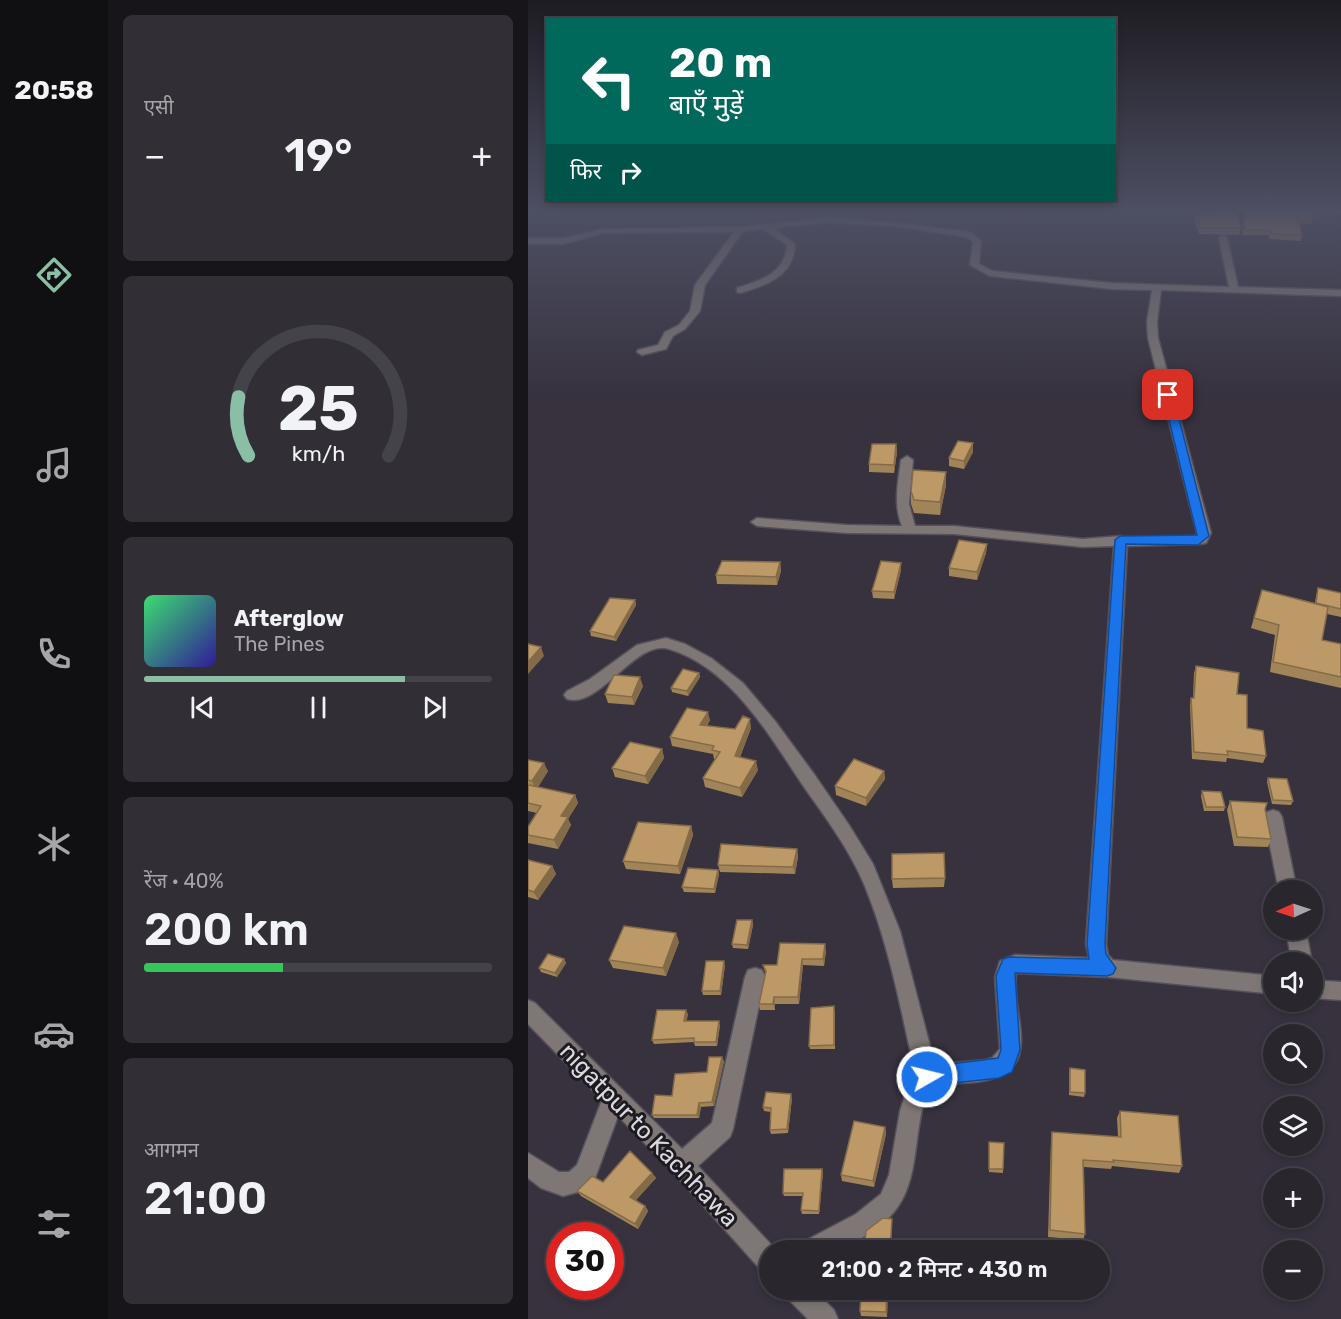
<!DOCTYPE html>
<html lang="hi">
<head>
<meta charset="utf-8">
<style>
  :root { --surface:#29262e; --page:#312e36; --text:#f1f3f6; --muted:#a5a5aa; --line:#45434a; --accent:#8abfa5 }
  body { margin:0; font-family:Rubik,"Noto Sans Devanagari",sans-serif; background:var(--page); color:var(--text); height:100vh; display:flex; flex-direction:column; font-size:22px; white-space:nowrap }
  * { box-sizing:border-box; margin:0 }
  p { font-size:20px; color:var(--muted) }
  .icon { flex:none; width:33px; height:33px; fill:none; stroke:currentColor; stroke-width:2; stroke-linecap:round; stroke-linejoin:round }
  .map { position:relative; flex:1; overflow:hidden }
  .panel { display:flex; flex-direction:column; gap:15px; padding:15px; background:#171519; width:420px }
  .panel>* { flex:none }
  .hud { position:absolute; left:18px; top:18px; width:570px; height:183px; border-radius:0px; box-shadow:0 3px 9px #0003,0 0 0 2px var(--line); background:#00695c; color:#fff; overflow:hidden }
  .needle { width:39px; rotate:267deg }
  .buttons { position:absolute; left:735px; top:880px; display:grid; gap:12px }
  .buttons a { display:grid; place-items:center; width:60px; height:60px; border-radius:50%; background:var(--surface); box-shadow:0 3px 9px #0003,0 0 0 2px var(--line); font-size:30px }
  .speed { position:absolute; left:18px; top:1222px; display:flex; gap:12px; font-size:30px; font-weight:700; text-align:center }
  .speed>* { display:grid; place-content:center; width:78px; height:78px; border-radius:50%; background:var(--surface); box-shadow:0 3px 9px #0003,0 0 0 2px var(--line); line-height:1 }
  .speed .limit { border:9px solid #d22; background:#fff; color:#111 }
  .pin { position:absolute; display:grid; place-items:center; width:51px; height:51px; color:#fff; margin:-26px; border-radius:12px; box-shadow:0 3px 9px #0006 }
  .me { position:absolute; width:66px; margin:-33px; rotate:82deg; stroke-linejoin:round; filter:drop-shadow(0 0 4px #0008) }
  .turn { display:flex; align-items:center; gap:21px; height:126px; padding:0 24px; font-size:27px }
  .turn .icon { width:78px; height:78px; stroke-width:2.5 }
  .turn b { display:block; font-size:42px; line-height:51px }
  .then { display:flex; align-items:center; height:57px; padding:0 24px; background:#0003; gap:12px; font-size:22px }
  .big { font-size:45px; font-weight:600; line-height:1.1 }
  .panel .tile { flex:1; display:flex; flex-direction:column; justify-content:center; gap:9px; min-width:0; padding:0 21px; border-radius:9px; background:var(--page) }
  .panel .dial { align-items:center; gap:0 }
  .dial svg { height:156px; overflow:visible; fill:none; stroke:var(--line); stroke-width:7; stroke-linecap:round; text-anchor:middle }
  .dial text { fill:var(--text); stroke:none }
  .song { display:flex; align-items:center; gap:18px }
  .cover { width:72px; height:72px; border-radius:9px; background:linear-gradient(135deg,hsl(140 70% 55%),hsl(250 70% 35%)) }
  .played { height:6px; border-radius:3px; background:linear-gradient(90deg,var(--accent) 75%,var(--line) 75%) }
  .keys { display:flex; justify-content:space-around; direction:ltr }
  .heat { display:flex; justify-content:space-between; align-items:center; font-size:33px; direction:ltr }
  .charge { height:9px; border-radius:4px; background:linear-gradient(90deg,#34c759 40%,var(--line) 0) }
  .trip { position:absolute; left:231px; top:1240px; width:351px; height:60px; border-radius:30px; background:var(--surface); box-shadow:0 3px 9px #0003,0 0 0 2px var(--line); font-weight:600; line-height:60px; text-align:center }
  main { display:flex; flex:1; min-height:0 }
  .tab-bar { display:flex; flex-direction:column; width:108px; justify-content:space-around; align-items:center; background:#100f12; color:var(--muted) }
  .tab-bar .icon { width:42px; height:42px }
  .tab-bar .active { color:var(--accent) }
  .tab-bar b { font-size:27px; color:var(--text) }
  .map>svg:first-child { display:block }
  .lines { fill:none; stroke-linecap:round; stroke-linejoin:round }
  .minor-casing { stroke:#55505b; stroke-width:3 }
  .minor { fill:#7e7776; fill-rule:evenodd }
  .wall { fill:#a28459 }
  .shaded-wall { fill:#846b48 }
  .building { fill:#bc9967; stroke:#846b48; stroke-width:1.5 }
  .route { fill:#1a73e8; stroke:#114b97; stroke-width:1.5 }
  .labels { text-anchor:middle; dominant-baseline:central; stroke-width:6; stroke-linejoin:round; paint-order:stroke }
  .near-street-label { font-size:24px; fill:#dbd8e0; stroke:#1d1b20 }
</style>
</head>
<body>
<main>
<nav class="tab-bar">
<b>20:58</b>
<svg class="icon active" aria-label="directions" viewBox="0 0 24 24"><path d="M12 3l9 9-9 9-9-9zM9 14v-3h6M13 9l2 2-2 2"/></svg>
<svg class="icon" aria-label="music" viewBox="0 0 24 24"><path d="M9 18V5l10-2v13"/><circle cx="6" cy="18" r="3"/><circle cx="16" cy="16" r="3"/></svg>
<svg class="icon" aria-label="phone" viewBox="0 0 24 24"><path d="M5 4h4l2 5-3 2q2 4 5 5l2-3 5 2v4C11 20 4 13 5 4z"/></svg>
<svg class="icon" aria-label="climate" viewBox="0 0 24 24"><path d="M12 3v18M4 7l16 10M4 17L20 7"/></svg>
<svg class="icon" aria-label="car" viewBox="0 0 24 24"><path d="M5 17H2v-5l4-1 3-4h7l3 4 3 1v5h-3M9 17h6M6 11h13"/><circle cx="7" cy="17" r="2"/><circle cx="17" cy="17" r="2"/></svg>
<svg class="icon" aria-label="filters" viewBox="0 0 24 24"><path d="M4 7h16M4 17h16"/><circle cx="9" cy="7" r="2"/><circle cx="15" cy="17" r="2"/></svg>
</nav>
<section class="panel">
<div class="tile"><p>एसी</p>
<div class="heat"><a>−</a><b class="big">19°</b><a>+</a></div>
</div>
<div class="tile dial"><svg viewBox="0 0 100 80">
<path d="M14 69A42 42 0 1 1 86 69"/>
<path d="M14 69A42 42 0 0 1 9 39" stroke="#8abfa5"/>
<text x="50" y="56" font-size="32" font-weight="700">25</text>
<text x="50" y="72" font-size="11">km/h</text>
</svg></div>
<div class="tile">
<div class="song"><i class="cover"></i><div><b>Afterglow</b><p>The Pines</p></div></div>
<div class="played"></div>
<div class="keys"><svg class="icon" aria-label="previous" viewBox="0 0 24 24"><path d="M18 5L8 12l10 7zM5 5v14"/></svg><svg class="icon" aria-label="pause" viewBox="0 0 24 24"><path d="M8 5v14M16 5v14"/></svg><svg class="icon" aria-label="next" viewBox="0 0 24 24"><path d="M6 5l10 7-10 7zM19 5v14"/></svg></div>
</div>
<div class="tile"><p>रेंज · 40%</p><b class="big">200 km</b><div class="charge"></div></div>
<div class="tile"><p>आगमन</p><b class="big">21:00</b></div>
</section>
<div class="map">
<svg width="813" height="1319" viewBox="0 0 813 1319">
  <rect width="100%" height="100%" fill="#37323e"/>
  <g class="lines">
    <defs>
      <path id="minor" d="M300,218L373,223L442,232L453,241L451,264L464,271L584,283L701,287L691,238L695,235L699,238L710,287L813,290V296L633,290L629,322L630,338L683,533L678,543L673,544L599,546L578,944L580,955L585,960L746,976V994L580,977L488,973C482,1013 517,1067 459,1080C440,1085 418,1080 400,1089C380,1143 399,1199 341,1233C332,1239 320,1248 309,1251C298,1254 283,1251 272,1251L275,1242L328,1214L353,1194L361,1175L372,1111L384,1074L387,1073C373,1010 361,944 336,884C321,849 298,818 276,787C242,737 204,668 141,649C107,639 72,709 39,699L36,695L39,691L62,679L109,645L138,638L157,644L183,658L215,683L247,721L286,774L321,825L345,864L372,931L407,1065L457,1060L464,1058L472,1049L467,977L472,961L487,955L561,958L558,944L586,546L555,547L426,534L319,533L229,526L223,522L229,518L319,525L374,526C365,505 370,482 373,460L379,456L385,460L381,504L387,526H426L555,539L593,536L598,538L668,536L669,533L620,338L619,322L624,290L584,289L462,276L442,265L445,242L439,237L373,227L300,222L245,228L267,244C266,276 239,285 212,293L209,292V288C233,280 257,274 259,245L235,229L215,231L177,285L172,311L157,329L145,336L138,349L114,355L109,352L110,350L130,345L137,332L151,325L162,311L167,285L206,232L75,233L36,244H0V238H36L75,229L212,227Z
        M745,810L751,812L754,817L769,891H751L736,817L739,812Z
        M758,930H778L784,963H764Z
        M227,968L234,970L237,977L205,1129L202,1137L170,1166L249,1251H242V1273L233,1270L146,1173L90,1116L66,1181L50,1192L35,1196L13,1188L0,1178V1153L31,1172H41L49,1165L74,1100L0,1024V1000L7,1003L154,1149L184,1123L217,977L220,970Z
        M784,980L813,982V1000L784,998Z
        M257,1290H286L306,1310L310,1319H280L260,1299Z"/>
    </defs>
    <!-- minor casing -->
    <use href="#minor" class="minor-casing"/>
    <!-- minor -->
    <use href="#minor" class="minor"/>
  </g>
  <!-- wall -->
  <path class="wall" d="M686,212H708L713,228L711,235L671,234L666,220L668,214H685Z
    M716,212H813V214L784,215L785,219L783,224L771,223L774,235L773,241L741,239V235H714Z
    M445,443V452L436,469L421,466V458Z
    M368,444L369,452L366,473L341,472V464Z
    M418,472V485L412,515L386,513L383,504V491Z
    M459,544L458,553L449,580L421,576V568Z
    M252,562L253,571L249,585L189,584L188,575Z
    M373,563V570L366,599L345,598L344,591Z
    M790,588L813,593V617L799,614L794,640L813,644V688L742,672L747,635L723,628L734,590L787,603L788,596Z
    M107,600L108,605L88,641L63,636L62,631Z
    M668,666L709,694L719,728L738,756L735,763L699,758L698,762L664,759L662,705L663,698H665L666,673Z
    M171,673L172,677L160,696L144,692L143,688Z
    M115,686L106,705L80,703L77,694Z
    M182,720L179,726L207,729L223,728L212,757L230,770L214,797L177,787L175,778L187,759H186L185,754L144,746L142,737Z
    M134,749L136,758L120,784L87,777L84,768Z
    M0,760L20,771L10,787L47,795L50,803L40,819L43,825L30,849L0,843V827L9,813L0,811Z
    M356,771L357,779L338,806L308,795L307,786Z
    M740,778L765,801L763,805L744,804L739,782Z
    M674,791L697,807L696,811H676L673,796Z
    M702,801L737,809L743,839L740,847L706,846L699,810Z
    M163,826L165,835L152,874L98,869L95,861Z
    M269,849L270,857L267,874L192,872L190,865Z
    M0,860L24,866L28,874L10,900L0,897Z
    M190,870L191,874L187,893L156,892L154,887Z
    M417,878L416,887L365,888L364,879Z
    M224,920L225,925L220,949L205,948L204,944Z
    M151,942L138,976L85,968L81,960Z
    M298,951L296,966L275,965L271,1004H247V1010H232L231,1004L237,972L235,965H249Z
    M36,959L38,963L29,977L13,972L11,968Z
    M197,965L193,995H175L174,991Z
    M307,1010V1049H282L281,1046Z
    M160,1014L158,1021L192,1025L189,1046H167L166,1042L126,1044L124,1040Z
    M196,1061L186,1106L173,1107L171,1118H126L124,1115L144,1096Z
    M542,1068L557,1093L556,1097L541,1095V1072Z
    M264,1098L260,1133L243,1134L242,1130L243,1112L236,1111L235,1107Z
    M592,1111L654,1166L651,1173L584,1166L583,1169L556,1167L557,1234L555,1240L520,1237L523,1139L524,1132L590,1137L589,1118Z
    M357,1127L358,1134L346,1187L314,1181L313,1175Z
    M461,1145L475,1169V1173L461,1172Z
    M295,1172L291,1214H274L273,1210L275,1196H256L255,1193Z
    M124,1173L128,1178L108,1200L117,1206L120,1211L110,1229L53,1196L49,1191L75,1182Z
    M360,1290L359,1317L333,1316L332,1311Z"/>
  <!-- shaded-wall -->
  <path class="shaded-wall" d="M445,443V452L436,469V461Z
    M368,444L369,452L366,473V465Z
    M418,472V485L412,515V502Z
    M459,544L458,553L449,580V572Z
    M252,562L253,571L249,585L248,577Z
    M373,563V570L366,599V592Z
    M107,600L108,605L88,641L86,637Z
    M13,647L16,656L0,674V662Z
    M171,673L172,677L160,696L159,691Z
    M112,677L115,686L106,705L104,697Z
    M180,712L182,720L174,734L172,725Z
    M222,719L223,728L209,765L207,756Z
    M134,749L136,758L120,784L117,776Z
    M228,761L230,770L214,797L212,788Z
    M16,763L20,771L8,790L4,781Z
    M356,771L357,779L338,806V798Z
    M47,795L50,803L40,819L43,825L30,849L26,840L33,816Z
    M163,826L165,835L152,874L150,866Z
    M269,849L270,857L267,874L265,867Z
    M24,866L28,874L10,900L6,892Z
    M190,870L191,874L187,893L186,889Z
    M224,920L225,925L220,949L219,945Z
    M148,933L151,942L138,976L135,968Z
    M297,944L298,951L296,966L295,959Z
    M36,959L38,963L29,977L27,973Z
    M274,959L275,965L271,1004L270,997Z
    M196,961L197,965L193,995L192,991Z
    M246,997L247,1004V1010L245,1004Z
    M158,1010L160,1014L158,1025L156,1021Z
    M191,1021L192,1025L189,1046L188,1042Z
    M194,1057L196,1061L186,1106L184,1102Z
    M263,1094L264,1098L260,1133L259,1129Z
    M171,1103L173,1107L171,1118L169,1115Z
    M357,1127L358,1134L346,1187L345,1181Z
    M294,1169L295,1172L291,1214V1211Z
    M124,1173L128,1178L105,1203L102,1197Z
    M117,1206L120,1211L110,1229L107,1224Z
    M364,1219V1225L363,1251H362Z
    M359,1290H360L359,1317L358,1312Z"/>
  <!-- building -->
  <path class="building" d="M686,212H708L713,228H672L668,214H686Z
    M717,212H784L785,219L769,217L774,235L743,234L742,230H716Z
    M430,441L445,443L436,461L421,458Z
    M344,444H368L366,465L341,464Z
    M385,470L418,472L412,502L386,500L383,491Z
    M431,540L459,544L449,572L421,568Z
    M194,561L252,562L248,577L188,575Z
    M353,561L373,563L366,592L344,591Z
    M790,588L813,593V609L788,603Z
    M734,590L800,607L794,640L813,644V677L745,662L751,625L726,618Z
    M82,598L107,600L86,637L62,631Z
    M0,644L13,647L0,662Z
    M668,666L711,673L709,694L719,695V728L735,731L738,756L699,751L700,755L666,752L663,698H666Z
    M155,669L171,673L159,691L143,688Z
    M86,675L112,677L104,697L77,694Z
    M159,708L180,712L172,725L207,729L215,716L222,719L207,756L228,761L212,788L175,778L192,752L184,750L186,746L142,737Z
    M102,742L134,749L117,776L84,768Z
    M326,759L356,771L338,798L307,786Z
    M0,760L16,763L4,781L0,780Z
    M740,778L759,779L765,801L745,800Z
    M1,785L47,795L33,816L40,817L26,840L0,835V827L13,806L0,803V786Z
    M674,791L693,792L697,807H678Z
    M702,801L739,803L737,809L743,839L709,837Z
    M110,822L163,826L150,866L95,861Z
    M193,844L269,849L265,867L190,865Z
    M416,853L417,878L364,879V854Z
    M0,860L24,866L6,892L0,890Z
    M160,868L190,870L186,889L154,887Z
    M209,920H224L219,945L204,944Z
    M96,926L148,933L135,968L81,960Z
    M252,943L297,944L295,959H274L270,997H246L245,1004H231L238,971L235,965H249Z
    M20,954L36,959L27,973L11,968Z
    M178,961H196L192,991H174Z
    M306,1006V1045L281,1046L283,1008Z
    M129,1010H158L156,1021H191L188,1042H166V1038L124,1040Z
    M181,1057H194L184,1102L171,1103L169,1115H124L127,1095L144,1096L147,1074L179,1072Z
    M542,1068L557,1070V1093L542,1092Z
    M238,1092L263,1094L259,1129L242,1130L243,1108L235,1107Z
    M592,1111L650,1116L654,1166L585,1160L586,1162L555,1160L557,1234L522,1230L524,1132L593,1137Z
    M326,1121L357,1127L345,1181L313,1175Z
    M461,1142L476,1143L475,1169H461Z
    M102,1151L124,1173L102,1197L117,1206L107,1224L49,1191L64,1176L75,1182Z
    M256,1169H294L291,1211L273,1210L275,1193H255Z
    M355,1218L364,1219L362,1251H336L338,1231Z
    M333,1290H359L358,1312L332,1311Z"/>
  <!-- sky -->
  <linearGradient id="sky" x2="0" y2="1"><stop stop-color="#1e1c22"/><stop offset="0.53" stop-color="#4d4f63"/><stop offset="1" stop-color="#4d4f63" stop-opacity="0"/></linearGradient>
  <rect width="813" height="397" fill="url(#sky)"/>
  <!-- route -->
  <path class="route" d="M640,392L645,395L681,536L670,545L598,544L577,944L578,954L588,968L585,974L579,976L487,973L492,1050L484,1072L471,1078L399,1086L392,1084L390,1077L392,1070L399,1067L470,1058L473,1050L468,976L475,959L482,957L561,959L559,944L587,540L592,536L669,535L635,395Z"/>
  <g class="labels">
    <!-- near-street labels -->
    <g class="near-street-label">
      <text transform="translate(121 1135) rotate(46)">nigatpur to Kachhawa</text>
    </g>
  </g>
</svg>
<div class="buttons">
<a><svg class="needle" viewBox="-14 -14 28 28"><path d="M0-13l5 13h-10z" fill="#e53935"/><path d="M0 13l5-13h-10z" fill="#a5a5aa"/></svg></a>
<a><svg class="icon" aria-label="sound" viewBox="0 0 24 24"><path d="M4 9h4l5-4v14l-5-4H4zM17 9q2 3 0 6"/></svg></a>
<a><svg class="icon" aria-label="search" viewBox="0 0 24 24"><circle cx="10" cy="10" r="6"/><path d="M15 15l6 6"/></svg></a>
<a><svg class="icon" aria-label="layers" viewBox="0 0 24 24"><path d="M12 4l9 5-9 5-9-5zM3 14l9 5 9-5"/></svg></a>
<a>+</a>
<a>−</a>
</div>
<div class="speed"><div class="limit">30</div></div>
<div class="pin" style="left:640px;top:395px;background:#d93025"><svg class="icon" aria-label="arrive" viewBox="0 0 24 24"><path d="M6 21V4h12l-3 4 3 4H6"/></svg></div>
<svg class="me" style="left:399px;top:1077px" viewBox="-20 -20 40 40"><circle r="17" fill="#1a73e8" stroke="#fff" stroke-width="3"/><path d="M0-11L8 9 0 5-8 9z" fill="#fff"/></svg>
<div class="trip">21:00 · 2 मिनट · 430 m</div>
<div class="hud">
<div class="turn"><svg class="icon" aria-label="left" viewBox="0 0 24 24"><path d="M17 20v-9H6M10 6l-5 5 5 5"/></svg><div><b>20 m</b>बाएँ मुड़ें</div></div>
<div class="then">फिर<svg class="icon" aria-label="right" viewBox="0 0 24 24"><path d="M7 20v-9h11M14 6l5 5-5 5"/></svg></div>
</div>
</div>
</main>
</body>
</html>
